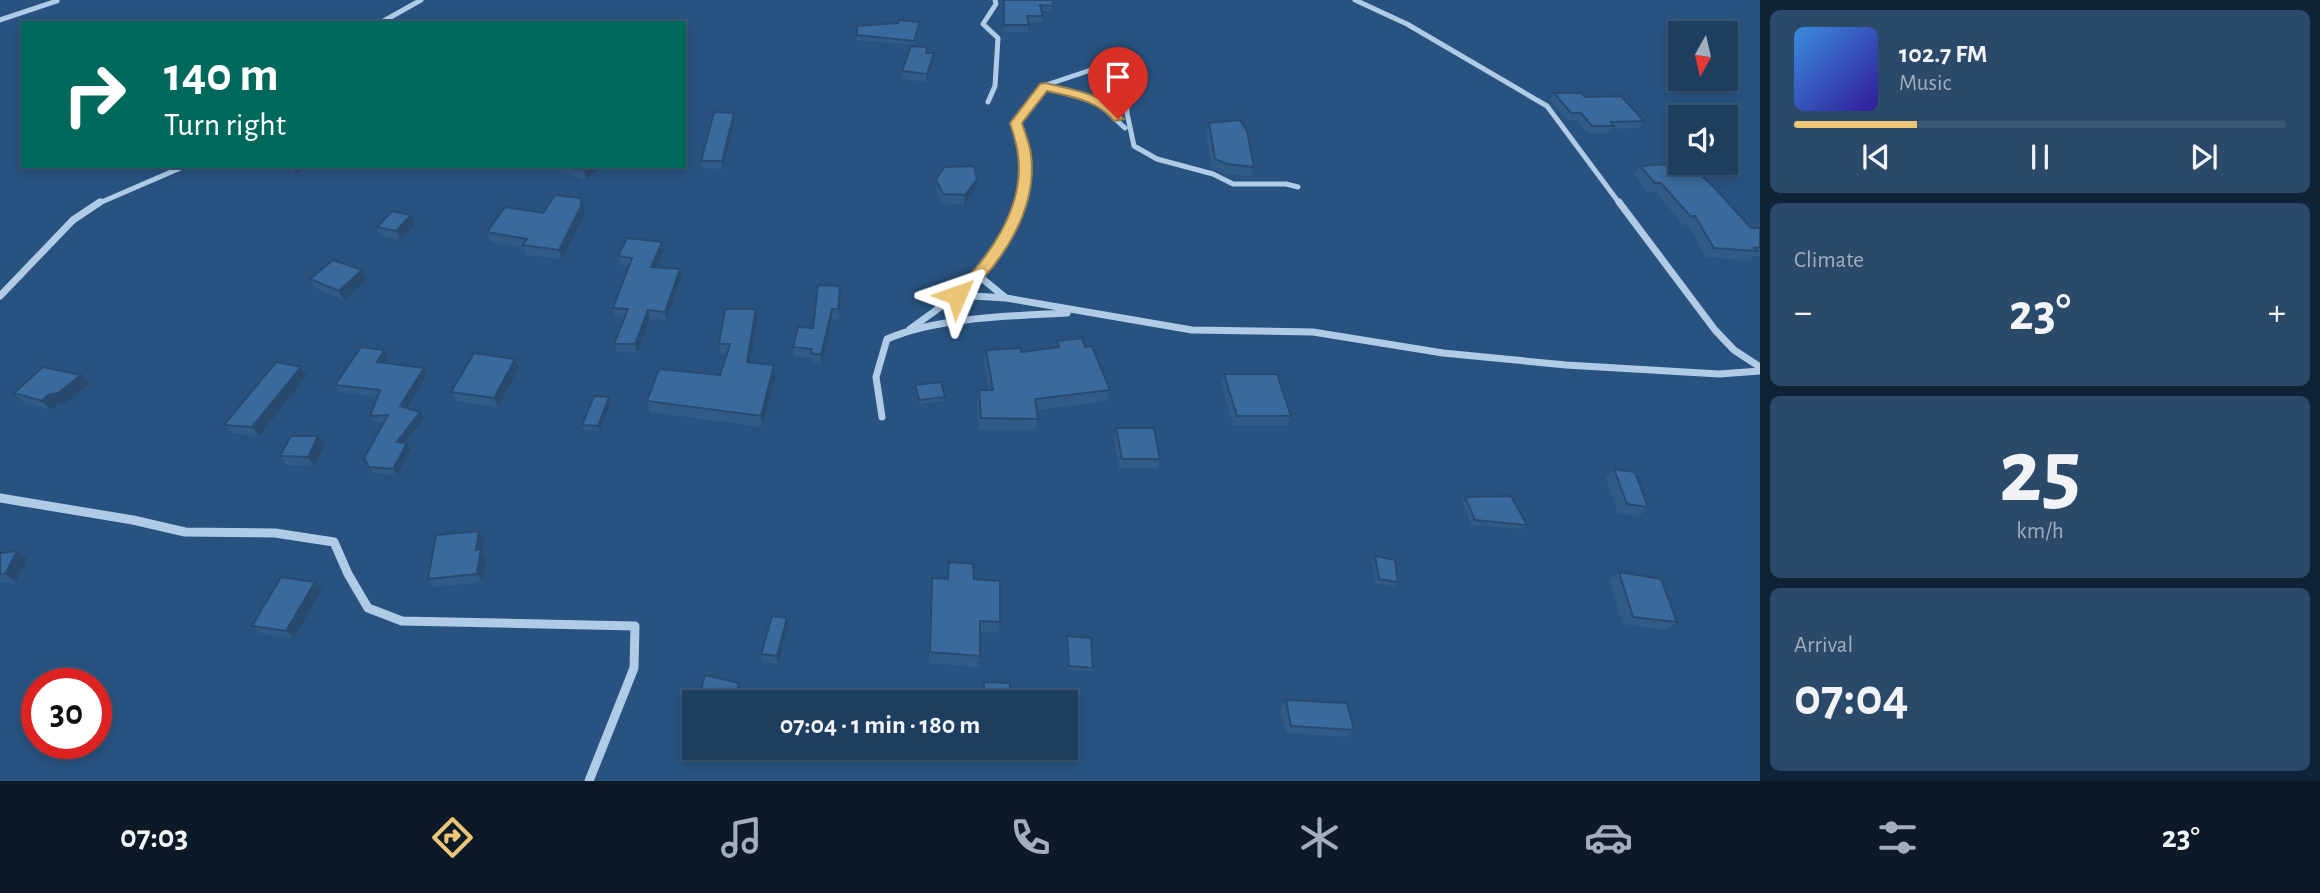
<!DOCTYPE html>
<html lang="en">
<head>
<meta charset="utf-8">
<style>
  :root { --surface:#1e3e60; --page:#2b4969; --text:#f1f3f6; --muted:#a1aebd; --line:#3c5775; --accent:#edc577 }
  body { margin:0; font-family:"Alegreya Sans",sans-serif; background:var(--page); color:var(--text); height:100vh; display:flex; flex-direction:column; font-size:26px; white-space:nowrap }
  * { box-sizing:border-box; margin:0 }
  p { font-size:23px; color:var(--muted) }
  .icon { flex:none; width:38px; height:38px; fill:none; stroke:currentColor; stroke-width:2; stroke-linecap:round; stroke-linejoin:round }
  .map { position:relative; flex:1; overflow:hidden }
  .drawer { display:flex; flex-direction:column; gap:10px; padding:10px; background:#102235; width:560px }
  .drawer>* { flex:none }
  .guide { position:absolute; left:21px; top:21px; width:665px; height:147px; border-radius:0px; box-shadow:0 4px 10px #0003,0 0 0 2px var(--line); background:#00695c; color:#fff; overflow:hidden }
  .needle { width:46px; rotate:188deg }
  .controls { position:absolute; left:1668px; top:21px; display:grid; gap:14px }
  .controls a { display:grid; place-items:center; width:70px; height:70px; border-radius:0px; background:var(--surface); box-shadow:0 4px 10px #0003,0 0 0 2px var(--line); font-size:35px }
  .speed { position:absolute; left:21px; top:668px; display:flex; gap:14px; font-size:35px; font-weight:700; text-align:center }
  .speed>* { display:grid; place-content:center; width:91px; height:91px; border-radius:50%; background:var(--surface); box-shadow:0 4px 10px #0003,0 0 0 2px var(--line); line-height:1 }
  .speed .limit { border:10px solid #d22; background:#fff; color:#111 }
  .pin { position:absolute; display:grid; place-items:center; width:60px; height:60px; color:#fff; margin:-72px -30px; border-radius:50% 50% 50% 0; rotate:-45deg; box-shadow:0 0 7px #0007 }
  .pin .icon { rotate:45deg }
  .me { position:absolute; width:77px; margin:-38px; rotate:47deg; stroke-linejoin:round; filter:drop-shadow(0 0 5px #0008) }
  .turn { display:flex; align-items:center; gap:24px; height:147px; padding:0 28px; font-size:32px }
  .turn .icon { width:91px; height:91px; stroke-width:2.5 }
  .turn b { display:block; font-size:49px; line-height:60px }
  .big { font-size:52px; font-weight:600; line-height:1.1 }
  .drawer .tile { flex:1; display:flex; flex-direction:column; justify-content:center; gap:10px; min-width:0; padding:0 24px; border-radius:10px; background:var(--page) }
  .drawer .dial { align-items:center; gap:0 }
  .dial b { font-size:91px; line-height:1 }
  .song { display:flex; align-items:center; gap:21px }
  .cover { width:84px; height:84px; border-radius:10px; background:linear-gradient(135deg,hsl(210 70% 55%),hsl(250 70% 35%)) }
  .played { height:7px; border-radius:4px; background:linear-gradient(90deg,var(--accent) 25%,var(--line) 25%) }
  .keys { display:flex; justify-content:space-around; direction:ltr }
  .heat { display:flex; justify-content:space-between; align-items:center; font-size:38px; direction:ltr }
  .trip { position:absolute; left:682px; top:690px; width:396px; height:70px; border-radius:0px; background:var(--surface); box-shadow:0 4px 10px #0003,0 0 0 2px var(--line); font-weight:600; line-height:70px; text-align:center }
  .tabs { display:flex; height:112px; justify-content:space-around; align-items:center; background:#0c1926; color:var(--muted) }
  .tabs .icon { width:49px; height:49px }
  .tabs .current { color:var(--accent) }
  .tabs b { font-size:32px; color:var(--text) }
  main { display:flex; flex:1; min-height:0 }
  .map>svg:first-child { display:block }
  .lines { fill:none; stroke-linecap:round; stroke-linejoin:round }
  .minor-far2 { stroke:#b0cbe6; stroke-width:5 }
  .minor-far1 { stroke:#b0cbe6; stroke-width:7 }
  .minor { stroke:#b0cbe6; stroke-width:9 }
  .wall { fill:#315b87 }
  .shaded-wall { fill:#284a6e }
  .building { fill:#396a9d; stroke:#284a6e; stroke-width:2 }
  .route { fill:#edc577; stroke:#9a804d; stroke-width:2 }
</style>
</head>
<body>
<main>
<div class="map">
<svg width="1760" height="781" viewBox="0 0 1760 781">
  <rect width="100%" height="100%" fill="#285380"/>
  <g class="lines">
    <!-- minor-far2 -->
    <path class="minor-far2" d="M1355,0L1407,24L1547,106L1620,204
      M0,20L57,1
      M380,23L421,0
      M1045,87L1098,103L1125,128
      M988,102L995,86L998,38L983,24L996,4L995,0
      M97,204L185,166
      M1020,204C1029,175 1025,151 1016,123L1046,85L1109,64L1126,55L1127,113L1134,146L1157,159L1213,174L1233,184H1286L1298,187"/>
    <!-- minor-far1 -->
    <path class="minor-far1" d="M1619,202L1715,330L1734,350L1760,367
      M979,276L1006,298L1192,330L1313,332L1443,353L1566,365L1719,374L1760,371
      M957,295L997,250L1020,202
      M0,296L73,220L100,202
      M910,329L957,295L1006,298
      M882,417L876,377L887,339C937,317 1012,316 1067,313"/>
    <!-- minor -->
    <path class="minor" d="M0,498L133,520L185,532L275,533L334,542L348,574L368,608L402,621L635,626L634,668L589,781"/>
  </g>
  <!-- wall -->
  <path class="wall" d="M1003,0H1053L1052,12L1042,11L1043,16L1042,22L1028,23V32H1004Z
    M857,26H920L914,45L857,40Z
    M927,47L926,53L934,60L926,82L901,79L902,71Z
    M1554,93L1585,97L1644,121L1639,128L1612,129L1609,133H1588L1577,120H1567L1550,100Z
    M734,113L735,120L723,169L703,168L701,161Z
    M1209,123L1254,167L1251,176L1224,174L1212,168L1206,132Z
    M286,166H311L296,174Z
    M557,166H600L586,180L559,171Z
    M1640,166L1751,228H1760V256H1753L1749,260L1706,257L1688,225H1683L1655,191L1648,192L1634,174Z
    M977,179L976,188L964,205L942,203L936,189V180Z
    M581,198L584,207V216L562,259L526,255L523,247L491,242L487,232L543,213Z
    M411,215L415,225L400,240L381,236L377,227Z
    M664,251L657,267L681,277L667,320L650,319L637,353L617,352L614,344L625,317L615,316L613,308L629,266L621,265L618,256Z
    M362,270L367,280L344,300L315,288L310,279Z
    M841,295L839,319H832L822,364L812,362L811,358L794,356L793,347L813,328Z
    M756,309L757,321L751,363L774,365L776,376L762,427L650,412L647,401L720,375L727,355H721L719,344Z
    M1057,341L1085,347L1110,390L1107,401L1037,410L1038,419L1035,430H979L977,401L979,390H989L984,362L986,350L1021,352L1056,347Z
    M388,357L384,363L427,375L407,408L424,418L405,443H407L411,449L397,475L374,473L364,458L384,422H375L370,416L378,396L339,392L335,385Z
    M301,367L307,376L259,436L231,433L224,425Z
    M519,368L498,407L456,401L451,392Z
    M1224,374L1291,416L1287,425H1233L1221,383Z
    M90,384L67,402L58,404L51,410L23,402L14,393Z
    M915,385L945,397V401L919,404L915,389Z
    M609,397L611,402L600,431L584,430L582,425Z
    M1116,428L1160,459L1157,468H1119L1114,437Z
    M318,436L325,445L314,466L287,465L280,456Z
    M1614,469L1648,507L1639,516L1618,513L1606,478Z
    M1465,497L1527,525L1523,529L1472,525L1462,501Z
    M484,539L482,551L486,558L483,582L434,587L428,579Z
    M17,551L27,559L16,582L0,583V553Z
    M1375,556L1398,582L1395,587L1375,583L1372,560Z
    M949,562L974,579L1000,622L998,633L980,632V656L978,667L929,663L932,589L947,579Z
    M1619,572L1677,622L1666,630L1623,624L1609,580Z
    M315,582L322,590L294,638L260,633L252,626Z
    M787,618L788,626L778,664L763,661L761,654Z
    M1067,636L1093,668L1092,671L1068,670L1066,640Z
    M984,682L1011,702H983L982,689Z
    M1286,700L1354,730L1347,737L1286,733L1280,707Z
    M695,709V744L690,743L687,736Z"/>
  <!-- shaded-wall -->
  <path class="shaded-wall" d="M934,53V60L926,82L927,74Z
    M734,113L735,120L723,169L722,161Z
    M291,166H311L296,174Z
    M588,166L600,167L586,180L584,170Z
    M977,179L976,188L964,205L965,195Z
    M581,198L584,207V216L562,259L559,250Z
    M411,215L415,225L400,240L396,231Z
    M662,242L664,251L653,275L651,267Z
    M680,269L681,277L667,320L665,312Z
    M362,270L367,280L344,300L339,291Z
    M840,286L841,295L839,319L838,309Z
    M756,309L757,321L749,373L747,362Z
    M832,309V319L822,364L821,355Z
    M648,310L650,319L637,353L635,344Z
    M384,350L388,357L381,369L377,362Z
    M515,359L519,368L498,407L494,398Z
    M774,365L776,376L762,427L761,416Z
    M301,367L307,376L259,436L252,427Z
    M424,368L427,375L404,413L400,406Z
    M81,375L90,384L67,402L58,404L51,410L42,401L48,395Z
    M609,397L611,402L600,431L598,426Z
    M420,412L424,418L401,448L397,442Z
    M318,436L325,445L314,466L308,457Z
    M407,443L411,449L397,475L393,469Z
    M479,531L484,539L482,551L486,558L483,582L477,574L476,550Z
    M17,551L27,559L16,582L5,574Z
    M315,582L322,590L294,638L286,631Z
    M787,618L788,626L778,664L777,656Z
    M739,683L741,690L738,702H734Z"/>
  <!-- building -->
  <path class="building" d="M1004,0H1053V6L1040,5L1043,16H1027L1029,25H1004Z
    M899,20L920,22L914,41L857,35V26L898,23Z
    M911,46L927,47L926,53H934L927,74L902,71Z
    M1554,93H1581L1585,97L1621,96L1644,121L1611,122L1614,126H1592L1581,113H1571Z
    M714,112L734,113L722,161H701Z
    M1240,120L1247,131L1254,167L1227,164L1215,159L1209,123Z
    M1687,163L1714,187L1751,228H1760V247L1754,248L1757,251L1714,248L1695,216H1690L1661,183H1655L1640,166Z
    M571,166H588L584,170Z
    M974,166L977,179L965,195L943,194L936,180L944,167Z
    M555,195L581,198V206L559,250L522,245L527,239L487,232L505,207L543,213Z
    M392,211L411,215L396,231L377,227Z
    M627,238L662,242L651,267L680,269L665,312L648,310L635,344H614L628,309L613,308L632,258L618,256Z
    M333,260L362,270L339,291L310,279Z
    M818,285L840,286L838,309H832L821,355L811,353L812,349L793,347L798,327L813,328Z
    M725,309H756L747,362L774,365L761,416L647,401L659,369L720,375L730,344H719Z
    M1082,338L1085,347L1092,346L1110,390L1035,399L1038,419L981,418L979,390H993L986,350L1021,348V352L1059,347L1057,341Z
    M361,347L384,350L377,362L424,368L400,406L420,412L397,442L407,443L393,469L369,467L364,458L388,415L370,416L380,390L335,385Z
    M474,353L515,359L494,398L451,392Z
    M276,362L301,367L252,427L224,425Z
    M43,367L81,375L58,393L48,395L42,401L14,393Z
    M1224,374H1277L1291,416H1237Z
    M941,382L945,397L919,400L915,385Z
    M594,396L609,397L598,426L582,425Z
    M1116,428H1154L1160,459H1122Z
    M291,436H318L308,457L280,456Z
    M1614,469L1635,472L1648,507L1627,504Z
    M1511,496L1527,525L1475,520L1465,497Z
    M479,531L476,550L481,549L477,574L428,579L436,535Z
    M17,551L5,574H0V553Z
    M1375,556L1395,560L1398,582L1379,579Z
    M949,562L973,564L974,579L1000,581V622L980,621V656L930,652L932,578L948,579Z
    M1619,572L1661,579L1677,622L1633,617Z
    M281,577L315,582L286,631L252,626Z
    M772,616L787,618L777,656L761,654Z
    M1067,636L1091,638L1093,668L1069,666Z
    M705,675L739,683L734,702H697Z
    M984,682L1010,683L1011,702H984Z
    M1286,700L1347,703L1354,730L1291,726Z
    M695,709V737L687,736Z"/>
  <!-- route -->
  <path class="route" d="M1045,83C1074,90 1105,93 1124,119L1114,121C1097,100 1072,97 1047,91L1022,123C1025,133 1030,144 1031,155C1038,210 1001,265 962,299H952L950,295L952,292C989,259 1025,207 1018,155C1017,144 1013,133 1010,123L1040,84Z"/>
</svg>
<div class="controls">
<a><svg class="needle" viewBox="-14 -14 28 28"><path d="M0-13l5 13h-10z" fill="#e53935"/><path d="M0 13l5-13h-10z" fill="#a1aebd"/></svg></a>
<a><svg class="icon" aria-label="sound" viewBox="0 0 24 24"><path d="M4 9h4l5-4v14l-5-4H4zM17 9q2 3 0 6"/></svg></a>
</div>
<div class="speed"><div class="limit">30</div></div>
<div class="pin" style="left:1118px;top:119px;background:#d93025"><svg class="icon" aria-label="arrive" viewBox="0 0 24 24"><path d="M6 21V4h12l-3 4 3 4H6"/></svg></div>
<svg class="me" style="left:957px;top:295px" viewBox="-20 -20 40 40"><path d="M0-17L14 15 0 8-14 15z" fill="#edc577" stroke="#fff" stroke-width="4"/></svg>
<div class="trip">07:04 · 1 min · 180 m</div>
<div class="guide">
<div class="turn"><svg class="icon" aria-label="right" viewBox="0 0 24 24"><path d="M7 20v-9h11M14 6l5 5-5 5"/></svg><div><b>140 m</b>Turn right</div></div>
</div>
</div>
<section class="drawer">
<div class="tile">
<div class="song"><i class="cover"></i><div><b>102.7 FM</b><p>Music</p></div></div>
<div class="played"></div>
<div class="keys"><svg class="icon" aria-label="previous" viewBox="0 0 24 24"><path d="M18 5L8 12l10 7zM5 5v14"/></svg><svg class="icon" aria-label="pause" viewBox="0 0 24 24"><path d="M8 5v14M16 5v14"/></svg><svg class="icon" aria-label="next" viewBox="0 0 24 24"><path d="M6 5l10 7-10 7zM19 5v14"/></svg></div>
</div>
<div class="tile"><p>Climate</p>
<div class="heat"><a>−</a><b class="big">23°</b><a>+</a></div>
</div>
<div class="tile dial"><b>25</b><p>km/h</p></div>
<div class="tile"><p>Arrival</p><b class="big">07:04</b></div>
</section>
</main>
<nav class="tabs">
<b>07:03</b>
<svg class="icon current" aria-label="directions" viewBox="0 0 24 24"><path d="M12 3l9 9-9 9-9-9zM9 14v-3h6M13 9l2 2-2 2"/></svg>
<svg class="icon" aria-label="music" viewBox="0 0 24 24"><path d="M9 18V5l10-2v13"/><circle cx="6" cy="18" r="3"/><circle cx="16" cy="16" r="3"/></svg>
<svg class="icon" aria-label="phone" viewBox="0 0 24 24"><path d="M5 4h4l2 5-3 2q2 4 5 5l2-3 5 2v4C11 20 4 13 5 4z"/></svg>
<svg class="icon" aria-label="climate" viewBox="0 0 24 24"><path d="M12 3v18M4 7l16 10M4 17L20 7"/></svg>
<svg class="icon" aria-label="car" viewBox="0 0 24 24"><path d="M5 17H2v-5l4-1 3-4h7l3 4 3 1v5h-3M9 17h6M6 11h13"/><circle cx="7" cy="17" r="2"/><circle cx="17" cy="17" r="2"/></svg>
<svg class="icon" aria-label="filters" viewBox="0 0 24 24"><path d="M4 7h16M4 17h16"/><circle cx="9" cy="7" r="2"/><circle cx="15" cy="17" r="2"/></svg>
<b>23°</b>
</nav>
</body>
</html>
